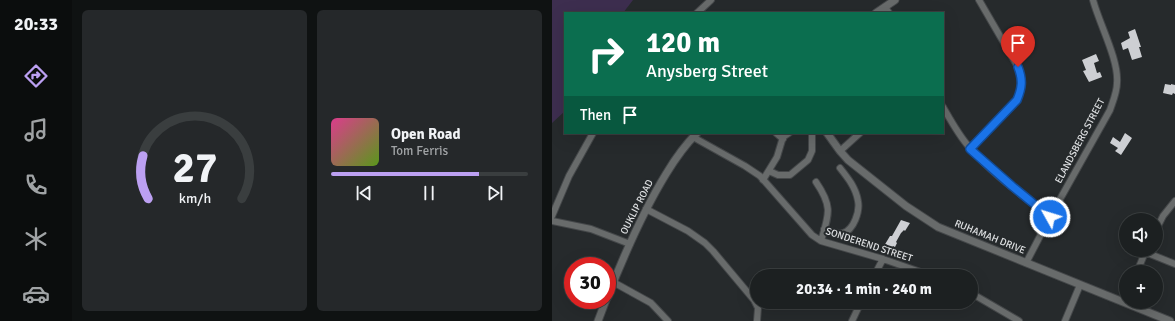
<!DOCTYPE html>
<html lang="en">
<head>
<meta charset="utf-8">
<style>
  :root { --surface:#1c2021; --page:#25282a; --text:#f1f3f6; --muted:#a0a3a5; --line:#3a3e3f; --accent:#bca0f2 }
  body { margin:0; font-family:Signika,sans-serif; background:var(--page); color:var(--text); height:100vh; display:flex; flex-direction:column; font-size:15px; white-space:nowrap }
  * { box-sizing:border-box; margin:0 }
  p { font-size:13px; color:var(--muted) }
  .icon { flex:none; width:22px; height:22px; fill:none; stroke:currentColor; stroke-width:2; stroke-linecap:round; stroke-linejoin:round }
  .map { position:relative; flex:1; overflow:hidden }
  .panel { display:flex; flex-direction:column; gap:10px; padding:10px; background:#0f1212; width:480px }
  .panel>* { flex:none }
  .hud { position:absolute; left:12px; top:12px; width:380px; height:122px; border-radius:0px; box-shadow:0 4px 16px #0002,0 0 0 1px var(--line); background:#0b6e4f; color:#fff; overflow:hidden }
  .fabs { position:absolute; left:567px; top:213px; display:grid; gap:8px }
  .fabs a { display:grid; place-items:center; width:44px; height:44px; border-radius:50%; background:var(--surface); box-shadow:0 4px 16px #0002,0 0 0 1px var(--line); font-size:20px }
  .speed { position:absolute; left:12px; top:257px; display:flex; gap:8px; font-size:20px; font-weight:700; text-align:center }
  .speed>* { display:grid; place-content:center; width:52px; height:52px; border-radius:50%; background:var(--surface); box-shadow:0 4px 16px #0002,0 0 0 1px var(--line); line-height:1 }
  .speed .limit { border:6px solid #d22; background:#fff; color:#111 }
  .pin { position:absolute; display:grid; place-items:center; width:34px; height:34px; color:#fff; margin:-41px -17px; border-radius:50% 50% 50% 0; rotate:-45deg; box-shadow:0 0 4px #0007 }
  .pin .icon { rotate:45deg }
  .me { position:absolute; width:44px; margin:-22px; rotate:309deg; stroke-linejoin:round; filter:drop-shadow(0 0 3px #0008) }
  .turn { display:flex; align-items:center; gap:14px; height:84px; padding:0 16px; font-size:18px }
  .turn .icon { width:52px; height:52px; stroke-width:2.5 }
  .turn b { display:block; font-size:28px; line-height:34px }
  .then { display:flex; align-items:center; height:38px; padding:0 16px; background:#0003; gap:8px; font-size:15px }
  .panel .card { flex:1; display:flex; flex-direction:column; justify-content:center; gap:6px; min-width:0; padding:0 14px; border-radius:6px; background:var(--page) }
  .panel .dial { align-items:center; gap:0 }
  .dial svg { height:104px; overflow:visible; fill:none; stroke:var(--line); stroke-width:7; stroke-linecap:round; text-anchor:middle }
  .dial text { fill:var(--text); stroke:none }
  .song { display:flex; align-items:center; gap:12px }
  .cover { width:48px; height:48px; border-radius:6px; background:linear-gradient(135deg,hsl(330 70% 55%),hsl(90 70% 35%)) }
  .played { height:4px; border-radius:2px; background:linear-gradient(90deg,var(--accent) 75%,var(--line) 75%) }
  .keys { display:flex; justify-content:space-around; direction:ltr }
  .panel .tiles { flex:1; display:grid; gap:10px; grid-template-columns:repeat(2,1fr) }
  .trip { position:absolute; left:198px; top:269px; width:228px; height:40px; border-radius:20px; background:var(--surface); box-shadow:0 4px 16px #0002,0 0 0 1px var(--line); font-weight:700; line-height:40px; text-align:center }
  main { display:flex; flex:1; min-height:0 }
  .dock { display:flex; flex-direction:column; width:72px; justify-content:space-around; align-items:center; background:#0b0d0d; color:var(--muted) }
  .dock .icon { width:28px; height:28px }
  .dock .active { color:var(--accent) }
  .dock b { font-size:18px; color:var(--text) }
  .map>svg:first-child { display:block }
  .green { fill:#3d2e4f }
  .building { fill:#cdcfd3 }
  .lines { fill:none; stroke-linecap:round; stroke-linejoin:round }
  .minor-casing { stroke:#444749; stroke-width:8 }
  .tertiary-casing { stroke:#444749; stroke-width:9 }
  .minor { stroke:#686b6b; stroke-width:6 }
  .tertiary { stroke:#686b6b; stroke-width:7 }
  .route-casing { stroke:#114b97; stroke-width:10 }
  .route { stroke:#1a73e8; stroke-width:7 }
  .labels { text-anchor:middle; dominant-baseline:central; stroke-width:4; stroke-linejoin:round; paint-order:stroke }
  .street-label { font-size:10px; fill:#dfe1e3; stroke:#262a2c }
</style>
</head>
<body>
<main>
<nav class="dock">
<b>20:33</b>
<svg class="icon active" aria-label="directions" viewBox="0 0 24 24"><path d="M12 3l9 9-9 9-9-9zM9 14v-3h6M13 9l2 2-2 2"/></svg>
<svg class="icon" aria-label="music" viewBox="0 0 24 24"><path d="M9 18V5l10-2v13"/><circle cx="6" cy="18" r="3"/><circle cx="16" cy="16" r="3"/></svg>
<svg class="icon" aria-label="phone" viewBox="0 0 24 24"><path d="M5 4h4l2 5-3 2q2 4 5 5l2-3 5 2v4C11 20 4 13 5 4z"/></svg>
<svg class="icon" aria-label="climate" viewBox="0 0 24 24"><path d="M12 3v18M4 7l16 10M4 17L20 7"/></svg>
<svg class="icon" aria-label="car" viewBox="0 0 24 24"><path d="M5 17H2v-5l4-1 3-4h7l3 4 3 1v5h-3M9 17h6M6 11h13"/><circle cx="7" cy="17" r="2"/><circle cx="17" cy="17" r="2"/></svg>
</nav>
<section class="panel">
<div class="tiles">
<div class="card dial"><svg viewBox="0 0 100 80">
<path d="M14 69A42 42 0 1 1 86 69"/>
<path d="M14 69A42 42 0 0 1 10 36" stroke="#bca0f2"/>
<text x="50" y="56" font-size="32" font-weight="700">27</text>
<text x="50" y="72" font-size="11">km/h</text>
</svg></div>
<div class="card">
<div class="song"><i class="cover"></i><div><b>Open Road</b><p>Tom Ferris</p></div></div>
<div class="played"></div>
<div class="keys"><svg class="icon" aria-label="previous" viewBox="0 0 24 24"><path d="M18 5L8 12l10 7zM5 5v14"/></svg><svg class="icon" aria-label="pause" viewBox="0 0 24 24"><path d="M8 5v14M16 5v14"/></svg><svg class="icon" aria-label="next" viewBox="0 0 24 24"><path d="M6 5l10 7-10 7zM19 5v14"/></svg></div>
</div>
</div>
</section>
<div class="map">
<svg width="623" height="321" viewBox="0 0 623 321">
  <rect width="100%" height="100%" fill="#262a2c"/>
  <!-- green -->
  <path class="green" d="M0,0H81L71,13H13V111L0,123Z"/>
  <!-- building -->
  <path class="building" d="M583,29L589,47H587L590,57L580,60L576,48L571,50L569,43L578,38L576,32Z
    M544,54L547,61L542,63L545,73L548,72L550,77L537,82L531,71L534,70L530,60Z
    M613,84L619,85V84L623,85V94L621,93L620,95L611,93Z
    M573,133L580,138L569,155L563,151L566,148L558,143L561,137L568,142Z
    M349,220L358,223L353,231L352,230L349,233L344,242L345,243L343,247L341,246L340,248H336L332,246L338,236H340Z"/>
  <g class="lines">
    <defs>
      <path id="minor" d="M333,7L337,13
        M145,13L159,0
        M391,107C399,121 407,136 418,148C440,174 472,196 498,217
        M224,133L231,139
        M141,137L193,166L208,176L260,235L269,241L331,259L380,276
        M418,149L465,100C470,88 471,80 466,67L427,0
        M288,151L308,133
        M217,171L226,175H238L256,160L260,151V133
        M211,180L225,157L231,137L237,133
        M264,182C281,207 277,214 269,241
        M94,209L136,231L153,243L161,251L202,300L206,308L205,321
        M0,216L17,176L41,133
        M0,221L39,229L78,244
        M272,229C278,231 285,234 291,233C302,230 308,211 306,201C304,188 296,178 288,168
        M604,230L611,216L623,201
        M593,252L623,264
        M474,263L498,217L558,110C561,101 565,92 565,83C567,60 547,23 541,0
        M585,272L594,250
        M322,276L331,259
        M61,282L99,303L116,321
        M419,293L467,321
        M300,321L309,302
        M513,321L528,285"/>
      <path id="tertiary" d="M324,13L343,0
        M275,133L288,151L296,160L354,206L386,227L618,321
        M55,298C72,255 90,213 114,174C123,159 133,145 145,133
        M46,321L54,300"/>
    </defs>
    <!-- minor casing -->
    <use href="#minor" class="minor-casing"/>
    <!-- tertiary casing -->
    <use href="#tertiary" class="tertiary-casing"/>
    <!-- minor -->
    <use href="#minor" class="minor"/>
    <!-- tertiary -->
    <use href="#tertiary" class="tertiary"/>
  </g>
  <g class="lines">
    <defs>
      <path id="route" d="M466,67C471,80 470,88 465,100L418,149L460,186L498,217"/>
    </defs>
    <!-- route casing -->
    <use href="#route" class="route-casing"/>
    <!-- route -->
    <use href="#route" class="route"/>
  </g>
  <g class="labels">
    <!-- street labels -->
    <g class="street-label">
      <text transform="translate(528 141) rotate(-62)">ELANDSBERG STREET</text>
      <text transform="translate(85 207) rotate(-63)">OUKLIP ROAD</text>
      <text transform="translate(438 237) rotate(22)">RUHAMAH DRIVE</text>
      <text transform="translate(317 245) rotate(18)">SONDEREND STREET</text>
    </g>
  </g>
</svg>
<div class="fabs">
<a><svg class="icon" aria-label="sound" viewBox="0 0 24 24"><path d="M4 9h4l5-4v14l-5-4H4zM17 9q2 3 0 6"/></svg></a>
<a>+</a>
</div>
<div class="speed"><div class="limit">30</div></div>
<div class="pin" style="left:466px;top:67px;background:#d93025"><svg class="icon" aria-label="arrive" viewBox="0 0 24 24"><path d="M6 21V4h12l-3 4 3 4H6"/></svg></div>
<svg class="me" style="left:498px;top:217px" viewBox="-20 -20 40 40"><circle r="17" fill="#1a73e8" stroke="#fff" stroke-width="3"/><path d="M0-11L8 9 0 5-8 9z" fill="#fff"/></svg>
<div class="trip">20:34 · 1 min · 240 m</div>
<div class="hud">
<div class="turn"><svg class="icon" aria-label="right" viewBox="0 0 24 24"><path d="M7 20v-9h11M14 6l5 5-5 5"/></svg><div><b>120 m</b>Anysberg Street</div></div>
<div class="then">Then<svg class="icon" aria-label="arrive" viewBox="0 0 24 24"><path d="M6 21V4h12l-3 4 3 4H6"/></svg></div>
</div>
</div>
</main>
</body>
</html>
